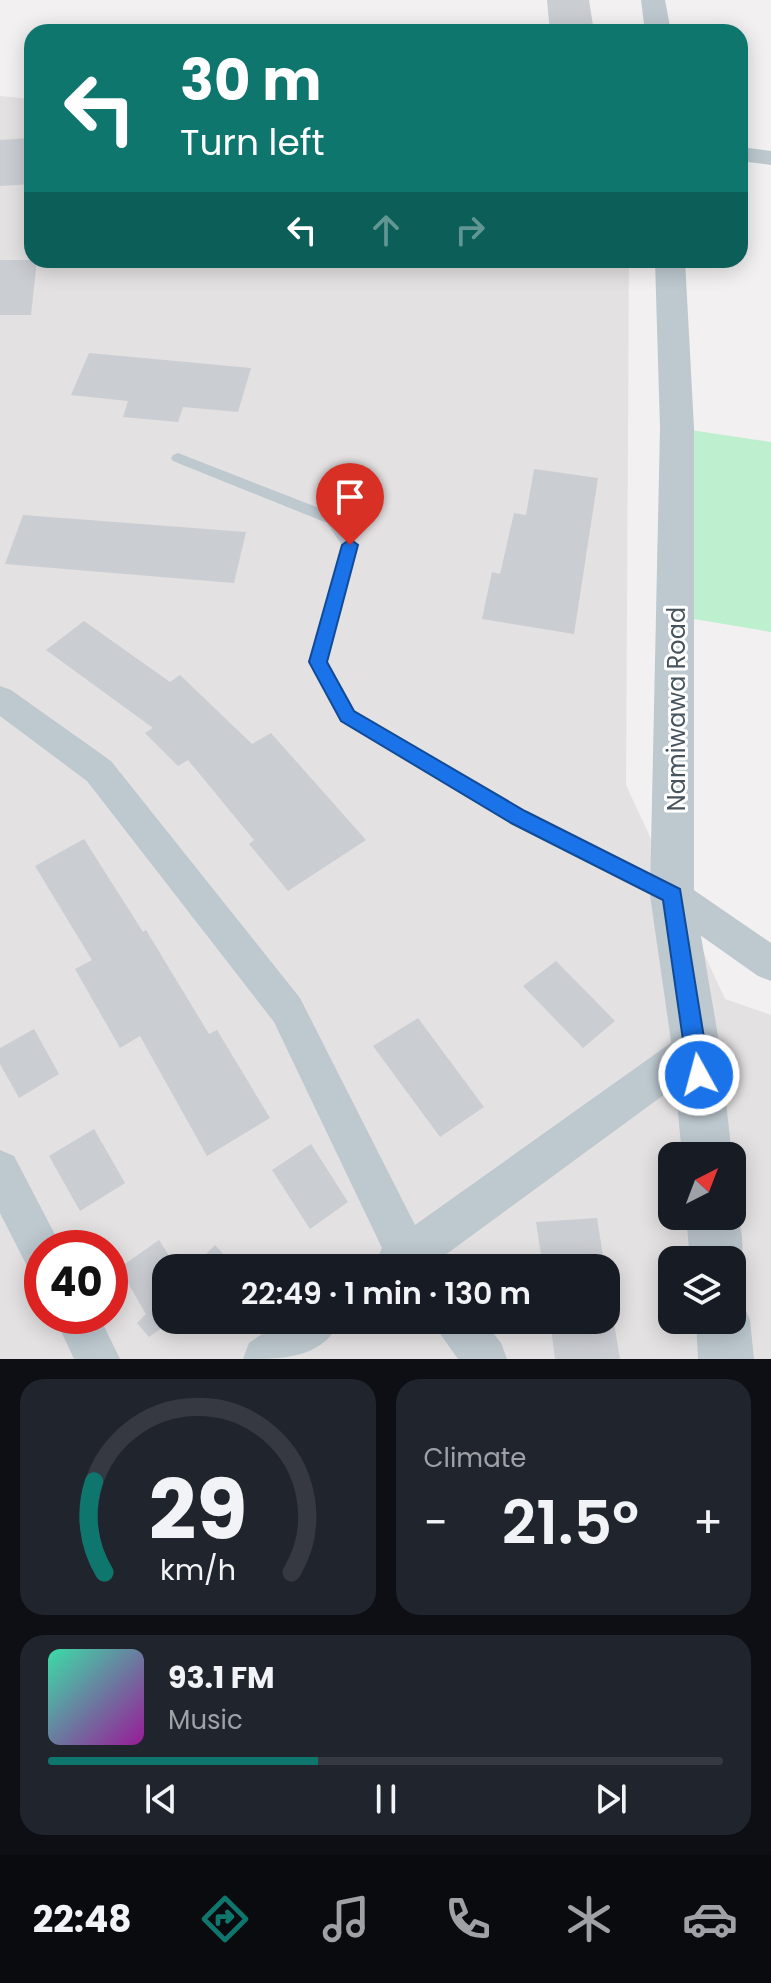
<!DOCTYPE html>
<html lang="en">
<head>
<meta charset="utf-8">
<style>
  :root { --surface:#171b24; --page:#20242c; --text:#f1f3f6; --muted:#9ea1a6; --line:#363941; --accent:#0f766e }
  body { margin:0; font-family:Poppins,sans-serif; background:var(--page); color:var(--text); height:100vh; display:flex; flex-direction:column; font-size:30px; white-space:nowrap }
  * { box-sizing:border-box; margin:0 }
  p { font-size:26px; color:var(--muted) }
  .icon { flex:none; width:44px; height:44px; fill:none; stroke:currentColor; stroke-width:2; stroke-linecap:round; stroke-linejoin:round }
  .map { position:relative; height:1359px; overflow:hidden }
  .details { display:flex; flex-direction:column; gap:20px; padding:20px; background:#0d0f14; flex:1 }
  .details>* { flex:none }
  .banner { position:absolute; left:24px; top:24px; width:724px; height:244px; border-radius:24px; box-shadow:0 4px 20px #0003; background:#0f766e; color:#fff; overflow:hidden }
  .needle { width:52px; rotate:42deg }
  .tools { position:absolute; left:658px; top:1142px; display:grid; gap:16px }
  .tools a { display:grid; place-items:center; width:88px; height:88px; border-radius:16px; background:var(--surface); box-shadow:0 4px 20px #0003; font-size:40px }
  .speed { position:absolute; left:24px; top:1230px; display:flex; gap:16px; font-size:40px; font-weight:700; text-align:center }
  .speed>* { display:grid; place-content:center; width:104px; height:104px; border-radius:50%; background:var(--surface); box-shadow:0 4px 20px #0003; line-height:1 }
  .speed .limit { border:12px solid #d22; background:#fff; color:#111 }
  .pin { position:absolute; display:grid; place-items:center; width:68px; height:68px; color:#fff; margin:-82px -34px; border-radius:50% 50% 50% 0; rotate:-45deg; box-shadow:0 0 8px #0007 }
  .pin .icon { rotate:45deg }
  .me { position:absolute; width:88px; margin:-44px; rotate:353deg; stroke-linejoin:round; filter:drop-shadow(0 0 6px #0008) }
  .turn { display:flex; align-items:center; gap:28px; height:168px; padding:0 24px; font-size:36px }
  .turn .icon { width:104px; height:104px; stroke-width:2.5 }
  .turn b { display:block; font-size:56px; line-height:68px }
  .lanes { display:flex; align-items:center; height:76px; padding:0 24px; background:#0003; justify-content:center; gap:40px; direction:ltr }
  .lanes .off { opacity:.35 }
  .big { font-size:60px; font-weight:600; line-height:1.1 }
  .details .widget { flex:1; display:flex; flex-direction:column; justify-content:center; gap:12px; min-width:0; padding:0 28px; border-radius:24px; background:var(--page) }
  .details .dial { align-items:center; gap:0 }
  .dial svg { height:208px; overflow:visible; fill:none; stroke:var(--line); stroke-width:7; stroke-linecap:round; text-anchor:middle }
  .dial text { fill:var(--text); stroke:none }
  .song { display:flex; align-items:center; gap:24px }
  .cover { width:96px; height:96px; border-radius:12px; background:linear-gradient(135deg,hsl(160 70% 55%),hsl(300 70% 35%)) }
  .played { height:8px; border-radius:4px; background:linear-gradient(90deg,var(--accent) 40%,var(--line) 40%) }
  .keys { display:flex; justify-content:space-around; direction:ltr }
  .heat { display:flex; justify-content:space-between; align-items:center; font-size:44px; direction:ltr }
  .details .tiles { flex:1; display:grid; gap:20px; grid-template-columns:1fr 1fr }
  .widget:last-child { grid-column:span 2 }
  .trip { position:absolute; left:152px; top:1254px; width:468px; height:80px; border-radius:24px; background:var(--surface); box-shadow:0 4px 20px #0003; font-weight:600; line-height:80px; text-align:center }
  .tabs { display:flex; height:128px; justify-content:space-around; align-items:center; background:#090b0e; color:var(--muted) }
  .tabs .icon { width:56px; height:56px }
  .tabs .selected { color:var(--accent) }
  .tabs b { font-size:36px; color:var(--text) }
  .map>svg:first-child { display:block }
  .education { fill:#e3e1e2; fill-rule:evenodd }
  .green { fill:#bef0cf }
  .building { fill:#cacdd2 }
  .lines { fill:none; stroke-linecap:round; stroke-linejoin:round }
  .service { fill:#bdc8cf; fill-rule:evenodd }
  .minor { fill:#bdc8cf; fill-rule:evenodd }
  .tertiary { fill:#bdc8cf; fill-rule:evenodd }
  .route { fill:#1a73e8; stroke:#114b97; stroke-width:2 }
  .labels { text-anchor:middle; dominant-baseline:central; stroke-width:6; stroke-linejoin:round; paint-order:stroke }
  .street-label { font-size:24px; fill:#47545e; stroke:#fff }
</style>
</head>
<body>
<div class="map">
<svg width="771" height="1359" viewBox="0 0 771 1359">
  <rect width="100%" height="100%" fill="#f2f0f0"/>
  <!-- education -->
  <path class="education" d="M0,96L32,99V260H629L626,785L725,999L771,1015V1359H0ZM672,1156H732V1216H672ZM42,1248H110V1316H42ZM672,1260H732V1320H672ZM166,1268H606V1320H166Z"/>
  <!-- green -->
  <path class="green" d="M677,428L771,442V632L676,616Z"/>
  <!-- building -->
  <path class="building" d="M547,0H589L594,32H550Z
    M32,138V184L0,186V140Z
    M0,260H37L31,315H0Z
    M89,353L251,368L238,412L183,407L178,422L123,417L128,401L71,395Z
    M534,469L598,478L574,634L482,619L492,572L500,574L514,513L526,515Z
    M23,515L246,532L234,583L5,564Z
    M84,621L170,682L180,675L252,744L271,733L366,840L288,891L249,844L254,840L188,760L178,766L145,733L153,728L46,650Z
    M84,839L143,932L146,930L209,1034L217,1030L270,1118L207,1156L140,1036L120,1048L75,969L92,960L35,866Z
    M556,961L615,1021L583,1048L523,986Z
    M418,1018L484,1107L440,1137L373,1046Z
    M34,1029L59,1074L19,1098L0,1064V1048Z
    M94,1129L125,1183L80,1211L49,1156Z
    M311,1144L348,1202L310,1229L272,1170Z
    M597,1218L605,1268H543L536,1222Z
    M159,1240L177,1268H166V1320H173L149,1337L137,1323L146,1314L119,1268Z
    M215,1245L236,1268H192Z
    M606,1275L620,1359H555L550,1320H606Z"/>
  <g class="lines">
    <!-- service -->
    <path class="service" d="M178,453L337,515L355,541L357,545L326,662L353,711L524,812L673,887L676,893L673,899L667,901L661,899L512,822L341,721L310,662L342,545L327,523L173,461L171,458L173,455Z"/>
    <!-- minor -->
    <path class="minor" d="M740,147L771,151V165L740,161Z
      M0,686L11,690L111,761L300,998L415,1225L682,1035L696,1030L710,1035L715,1048L710,1061L437,1261L439,1268H373L382,1248L274,1022L87,781L0,716Z
      M672,879L685,884L771,943V981L758,976L659,906L654,895L659,884Z
      M0,1150L14,1156L62,1248H42V1272L27,1266L0,1213Z
      M54,1316H99L120,1359H74Z
      M282,1320H341C322,1359 284,1359 243,1359L249,1343Z
      M434,1320H483L501,1343L507,1359H458L441,1335Z"/>
    <!-- tertiary -->
    <path class="tertiary" d="M641,0H665L671,32H645Z
      M655,260H685L694,428V895L720,1048L732,1156V1157L682,1156L672,1048L650,895L660,428Z
      M732,1201C743,1227 747,1253 736,1279L732,1280V1260H690L686,1216H732Z
      M732,1296L742,1301L750,1320L754,1359H698L696,1320H732Z"/>
  </g>
  <!-- route -->
  <path class="route" d="M350,539L358,545L327,662L354,711L525,811L680,889L710,1075L707,1083L699,1086L691,1083L688,1075L663,900L511,823L341,721L309,662L342,545Z"/>
  <g class="labels">
    <!-- street labels -->
    <g class="street-label">
      <text transform="translate(676 709) rotate(-90)">Namiwawa Road</text>
    </g>
  </g>
</svg>
<div class="tools">
<a><svg class="needle" viewBox="-14 -14 28 28"><path d="M0-13l5 13h-10z" fill="#e53935"/><path d="M0 13l5-13h-10z" fill="#9ea1a6"/></svg></a>
<a><svg class="icon" aria-label="layers" viewBox="0 0 24 24"><path d="M12 4l9 5-9 5-9-5zM3 14l9 5 9-5"/></svg></a>
</div>
<div class="speed"><div class="limit">40</div></div>
<div class="pin" style="left:350px;top:545px;background:#d93025"><svg class="icon" aria-label="arrive" viewBox="0 0 24 24"><path d="M6 21V4h12l-3 4 3 4H6"/></svg></div>
<svg class="me" style="left:699px;top:1075px" viewBox="-20 -20 40 40"><circle r="17" fill="#1a73e8" stroke="#fff" stroke-width="3"/><path d="M0-11L8 9 0 5-8 9z" fill="#fff"/></svg>
<div class="trip">22:49 · 1 min · 130 m</div>
<div class="banner">
<div class="turn"><svg class="icon" aria-label="left" viewBox="0 0 24 24"><path d="M17 20v-9H6M10 6l-5 5 5 5"/></svg><div><b>30 m</b>Turn left</div></div>
<div class="lanes"><svg class="icon" aria-label="left" viewBox="0 0 24 24"><path d="M17 20v-9H6M10 6l-5 5 5 5"/></svg><svg class="icon off" aria-label="ahead" viewBox="0 0 24 24"><path d="M12 20V5M6 11l6-6 6 6"/></svg><svg class="icon off" aria-label="right" viewBox="0 0 24 24"><path d="M7 20v-9h11M14 6l5 5-5 5"/></svg></div>
</div>
</div>
<section class="details">
<div class="tiles">
<div class="widget dial"><svg viewBox="0 0 100 80">
<path d="M14 69A42 42 0 1 1 86 69"/>
<path d="M14 69A42 42 0 0 1 10 34" stroke="#0f766e"/>
<text x="50" y="56" font-size="32" font-weight="700">29</text>
<text x="50" y="72" font-size="11">km/h</text>
</svg></div>
<div class="widget"><p>Climate</p>
<div class="heat"><a>−</a><b class="big">21.5°</b><a>+</a></div>
</div>
<div class="widget">
<div class="song"><i class="cover"></i><div><b>93.1 FM</b><p>Music</p></div></div>
<div class="played"></div>
<div class="keys"><svg class="icon" aria-label="previous" viewBox="0 0 24 24"><path d="M18 5L8 12l10 7zM5 5v14"/></svg><svg class="icon" aria-label="pause" viewBox="0 0 24 24"><path d="M8 5v14M16 5v14"/></svg><svg class="icon" aria-label="next" viewBox="0 0 24 24"><path d="M6 5l10 7-10 7zM19 5v14"/></svg></div>
</div>
</div>
</section>
<nav class="tabs">
<b>22:48</b>
<svg class="icon selected" aria-label="directions" viewBox="0 0 24 24"><path d="M12 3l9 9-9 9-9-9zM9 14v-3h6M13 9l2 2-2 2"/></svg>
<svg class="icon" aria-label="music" viewBox="0 0 24 24"><path d="M9 18V5l10-2v13"/><circle cx="6" cy="18" r="3"/><circle cx="16" cy="16" r="3"/></svg>
<svg class="icon" aria-label="phone" viewBox="0 0 24 24"><path d="M5 4h4l2 5-3 2q2 4 5 5l2-3 5 2v4C11 20 4 13 5 4z"/></svg>
<svg class="icon" aria-label="climate" viewBox="0 0 24 24"><path d="M12 3v18M4 7l16 10M4 17L20 7"/></svg>
<svg class="icon" aria-label="car" viewBox="0 0 24 24"><path d="M5 17H2v-5l4-1 3-4h7l3 4 3 1v5h-3M9 17h6M6 11h13"/><circle cx="7" cy="17" r="2"/><circle cx="17" cy="17" r="2"/></svg>
</nav>
</body>
</html>
